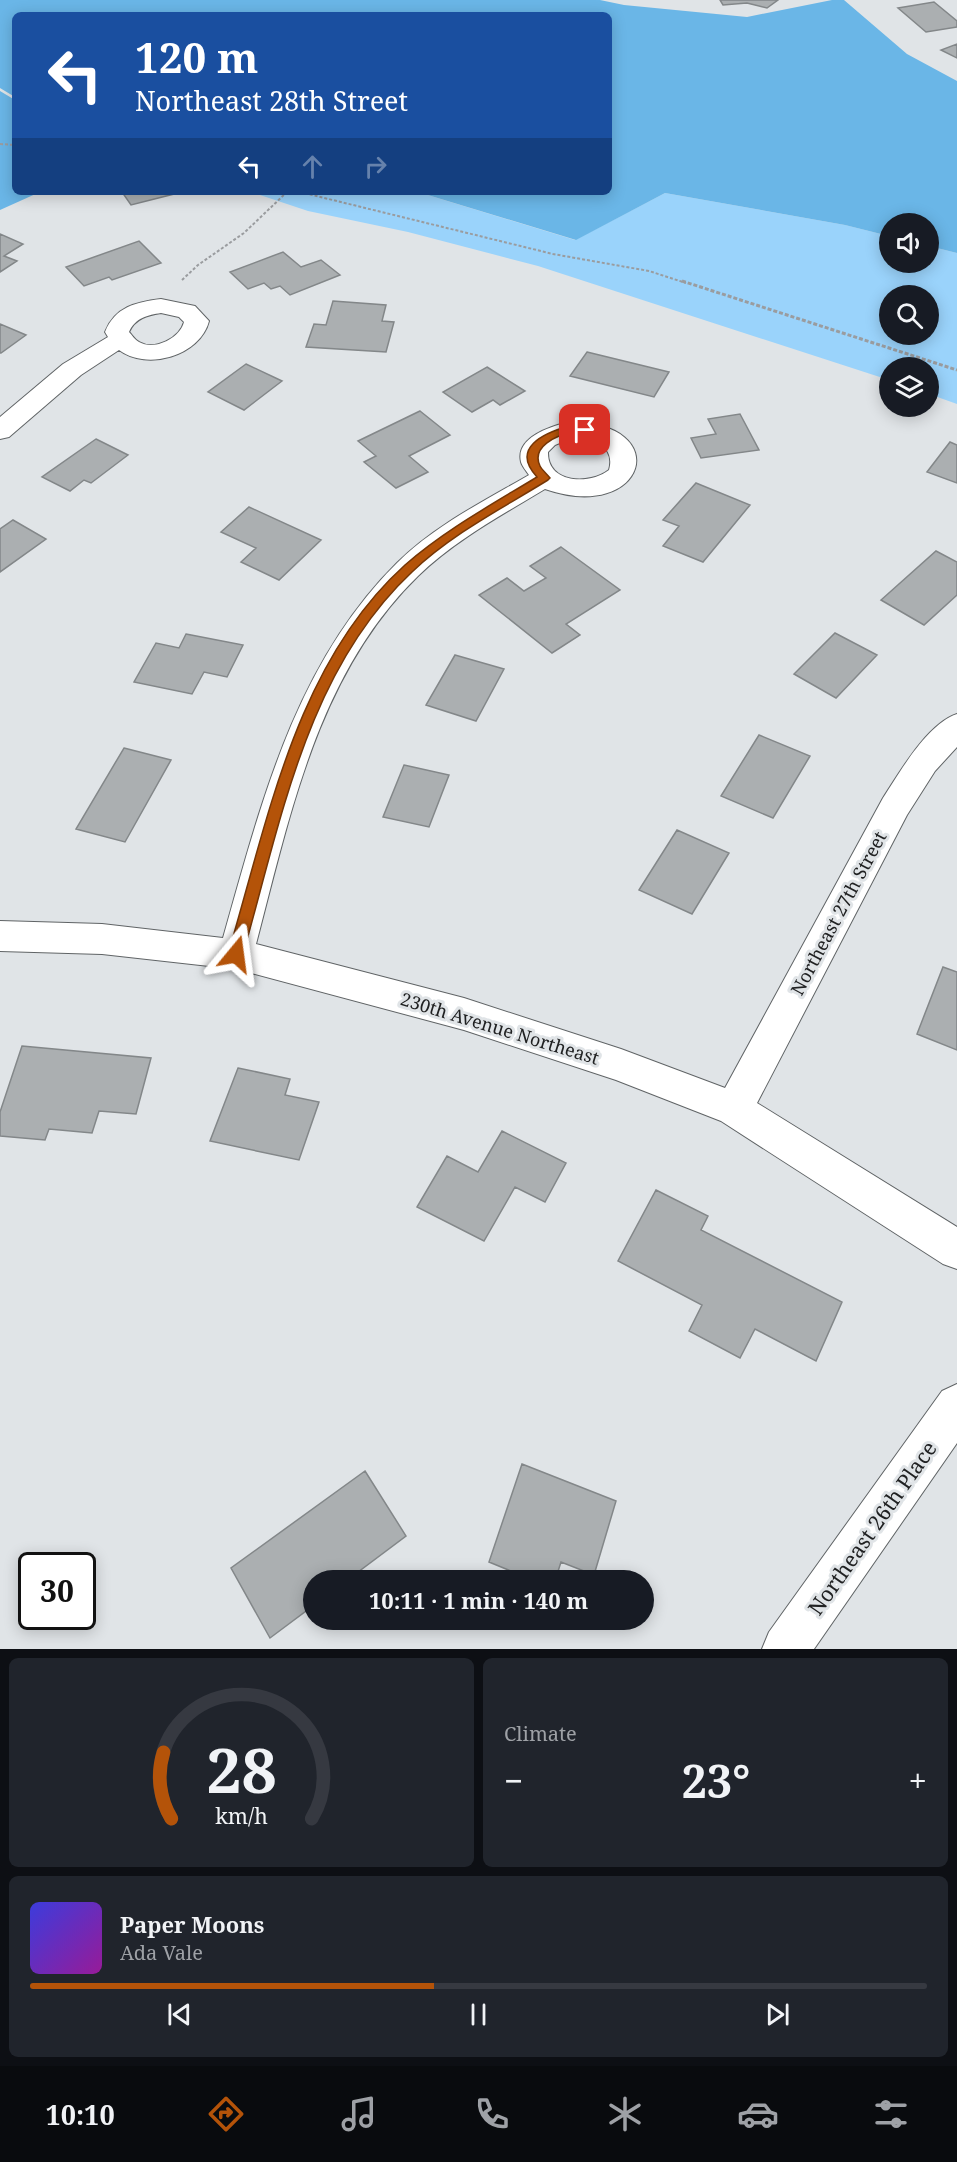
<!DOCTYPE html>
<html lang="en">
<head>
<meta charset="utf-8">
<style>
  :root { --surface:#171b24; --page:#20242c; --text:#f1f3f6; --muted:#9ea1a6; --line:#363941; --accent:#b45309 }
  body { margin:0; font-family:"Noto Serif",serif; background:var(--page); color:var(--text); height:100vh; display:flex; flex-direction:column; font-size:22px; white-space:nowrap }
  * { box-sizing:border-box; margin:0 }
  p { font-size:20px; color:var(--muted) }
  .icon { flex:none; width:33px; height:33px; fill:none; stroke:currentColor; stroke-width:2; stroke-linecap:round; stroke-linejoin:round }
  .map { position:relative; height:1649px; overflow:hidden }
  .panel { display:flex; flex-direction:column; gap:9px; padding:9px; background:#0d0f14; flex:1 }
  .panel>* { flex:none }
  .guide { position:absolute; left:12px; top:12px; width:600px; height:183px; border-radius:9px; box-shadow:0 3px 15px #0003; background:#1a4fa0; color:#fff; overflow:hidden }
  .tools { position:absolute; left:879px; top:213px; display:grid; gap:12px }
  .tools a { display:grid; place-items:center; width:60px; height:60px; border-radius:50%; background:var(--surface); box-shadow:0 3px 15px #0003; font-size:30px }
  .speed { position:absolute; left:18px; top:1552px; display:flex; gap:12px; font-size:30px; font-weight:700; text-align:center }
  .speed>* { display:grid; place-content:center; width:78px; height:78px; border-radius:50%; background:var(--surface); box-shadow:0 3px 15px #0003; line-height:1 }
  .speed .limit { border:3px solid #111; border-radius:9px; background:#fff; color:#111 }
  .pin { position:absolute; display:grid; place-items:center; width:51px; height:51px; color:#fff; margin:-26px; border-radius:12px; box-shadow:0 3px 9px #0006 }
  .me { position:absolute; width:66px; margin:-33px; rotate:16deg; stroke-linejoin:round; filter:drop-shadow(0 0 4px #0008) }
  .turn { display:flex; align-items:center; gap:21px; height:126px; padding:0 24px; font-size:27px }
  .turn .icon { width:78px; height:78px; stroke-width:2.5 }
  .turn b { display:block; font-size:42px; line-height:51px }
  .lanes { display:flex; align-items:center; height:57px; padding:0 24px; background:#0003; justify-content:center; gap:30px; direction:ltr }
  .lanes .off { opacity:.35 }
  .big { font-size:45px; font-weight:700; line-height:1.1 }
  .panel .widget { flex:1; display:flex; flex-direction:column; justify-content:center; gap:9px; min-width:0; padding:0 21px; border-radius:9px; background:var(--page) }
  .panel .dial { align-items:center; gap:0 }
  .dial svg { height:156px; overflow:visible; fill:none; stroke:var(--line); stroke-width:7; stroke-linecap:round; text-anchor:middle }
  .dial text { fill:var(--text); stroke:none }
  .song { display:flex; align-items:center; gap:18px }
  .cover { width:72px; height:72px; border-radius:9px; background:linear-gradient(135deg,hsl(240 70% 55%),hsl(300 70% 35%)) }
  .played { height:6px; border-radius:3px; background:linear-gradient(90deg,var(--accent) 45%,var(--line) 45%) }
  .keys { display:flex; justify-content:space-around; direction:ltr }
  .heat { display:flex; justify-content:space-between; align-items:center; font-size:33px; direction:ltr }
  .panel .tiles { flex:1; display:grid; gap:9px; grid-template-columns:1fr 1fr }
  .widget:last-child { grid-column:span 2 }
  .trip { position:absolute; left:303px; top:1570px; width:351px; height:60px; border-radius:30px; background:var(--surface); box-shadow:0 3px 15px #0003; font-weight:700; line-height:60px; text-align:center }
  .dock { display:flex; height:96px; justify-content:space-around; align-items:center; background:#090b0e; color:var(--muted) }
  .dock .icon { width:42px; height:42px }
  .dock .on { color:var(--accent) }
  .dock b { font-size:27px; color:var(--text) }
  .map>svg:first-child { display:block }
  .green { fill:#9ad3fb; fill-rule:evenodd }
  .forest { fill:#6ab6e7 }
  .building { fill:#abafb1; stroke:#838789; stroke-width:1.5 }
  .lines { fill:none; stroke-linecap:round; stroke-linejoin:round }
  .minor-casing { stroke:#606466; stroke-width:2 }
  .path-far1 { stroke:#9a9c9f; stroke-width:2; stroke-dasharray:3 2; stroke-linecap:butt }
  .path { stroke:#9a9c9f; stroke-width:3; stroke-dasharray:4 2; stroke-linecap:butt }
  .minor { fill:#fff; fill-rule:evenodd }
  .route { fill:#b45309; stroke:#753606; stroke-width:1.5 }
  .labels { text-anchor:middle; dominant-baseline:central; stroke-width:6; stroke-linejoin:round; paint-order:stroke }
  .street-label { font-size:18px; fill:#202122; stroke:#e0e4e7 }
  .near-street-label { font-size:21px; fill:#202122; stroke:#e0e4e7 }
</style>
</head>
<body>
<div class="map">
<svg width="957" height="1649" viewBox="0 0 957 1649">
  <rect width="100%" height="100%" fill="#e0e4e7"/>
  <!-- green -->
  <path class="green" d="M251,192H418L575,240L665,193L845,225L889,236L890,262H928L929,246L957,253V404L929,394L928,368H890L889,380L538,266L408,232L308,211ZM890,296H928V334H890Z"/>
  <!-- forest -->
  <path class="forest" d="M0,0H600L624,5L747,17L832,0H844L907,54L957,81V253L929,246L928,224H890L889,236L845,225L665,193L576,240L418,192H609V15H15V97L0,88Z
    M0,91L15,100V192H40L0,210Z"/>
  <!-- building -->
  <path class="building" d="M720,0H778L767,8L747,3L723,5Z
    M934,2L957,21V27L926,32L898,8Z
    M957,44V58L941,50Z
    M122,192H172L174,194L131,205Z
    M0,234L23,244L4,256L17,261L0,272Z
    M139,241L161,263L112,280L109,277L84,286L66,267Z
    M283,252L301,267L321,260L340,275L290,295L280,286L271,289L264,283L248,289L230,272Z
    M333,301L386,305L382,321L394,322L386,352L306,347L314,324L326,325Z
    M0,324L26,335L1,353H0Z
    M587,352L669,372L654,397L570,376Z
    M246,364L282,381L244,410L208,392Z
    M487,367L525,391L500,405L493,400L472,412L443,392Z
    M420,411L450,435L409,456L428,472L396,488L364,462L376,456L358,441Z
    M740,414L759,450L701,458L691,438L716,434L708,419Z
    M96,439L128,455L91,483L84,480L70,491L42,477Z
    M950,442L957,445V483L927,472Z
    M696,483L750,505L703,562L663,546L679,526L663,520Z
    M249,507L321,540L279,580L241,562L256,548L221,532Z
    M13,520L46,539L0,572V529Z
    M561,547L620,590L566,624L580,635L552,653L479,595L507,578L524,591L546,578L530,566Z
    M936,551L957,562V595L924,625L881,600Z
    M835,633L877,655L836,698L794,674Z
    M186,634L243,645L227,677L204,672L192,694L134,682L156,643L179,648Z
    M455,655L504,669L476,721L426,705Z
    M759,735L810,756L773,818L721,796Z
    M124,748L171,760L125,842L76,829Z
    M404,765L449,775L429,827L383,817Z
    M677,830L729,853L692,914L639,890Z
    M943,967L957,972V1050L917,1034Z
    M22,1046L151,1058L136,1114L99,1111L92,1133L49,1129L45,1140L0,1136V1112Z
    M238,1068L290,1079L285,1095L319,1102L299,1160L210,1141Z
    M502,1131L566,1163L545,1202L515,1187L484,1241L417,1207L447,1156L478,1172Z
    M656,1190L708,1216L701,1230L842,1302L816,1361L755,1329L740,1358L689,1331L702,1305L618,1261Z
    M522,1464L616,1501L594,1575L561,1562L555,1581H535L489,1562Z
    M365,1471L406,1536L346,1581H314V1605L270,1638L231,1568Z"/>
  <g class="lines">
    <defs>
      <path id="minor" d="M161,299L195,306L209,321C200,356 147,371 119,350L81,375L9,437L0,439V417L63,364L108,337L105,332C115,307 136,302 161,299ZM161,313L179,317L184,322C180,338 155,351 139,342C135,340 132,335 129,332C135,318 148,315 161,313Z
        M569,422C676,422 646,524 545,489C502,515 455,540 418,576C318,673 290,815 256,944L464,998L621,1049L725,1088L883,798C900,772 927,724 957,714V747L935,771L907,815L757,1103L957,1227V1269L943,1264L721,1121L616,1080L464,1030L236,969L102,954L0,951V921L102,924L223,938C261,804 295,664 397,563C434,526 484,501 529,475C527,472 522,466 521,462C515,437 552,426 569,422ZM572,438C592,438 616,445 609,470C590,485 547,484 548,452L555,445Z
        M957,1384V1443L814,1649H762L769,1632L942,1391Z"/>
    </defs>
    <!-- minor casing -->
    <use href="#minor" class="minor-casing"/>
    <!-- path-far1 -->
    <path class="path-far1" d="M0,144L15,145
      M300,192L553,254L649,271L686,283
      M182,280L198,265L244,233L287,192"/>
    <!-- path -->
    <path class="path" d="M682,281L957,370"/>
    <!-- minor -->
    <use href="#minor" class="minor"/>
  </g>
  <!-- route -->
  <path class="route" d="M569,426L585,427L590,430C585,435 580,433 572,433C556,435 531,447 540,466C542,470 547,474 550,478L548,480C501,509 452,534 412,572C307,670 281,821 243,954L241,958H230L228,954C268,820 296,663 405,565C445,530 491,505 537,477C510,448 544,433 569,426Z"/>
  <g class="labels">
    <!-- street labels -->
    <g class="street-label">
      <text transform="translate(838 913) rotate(-62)">Northeast 27th Street</text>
      <text transform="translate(500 1028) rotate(17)">230th Avenue Northeast</text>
    </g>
    <!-- near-street labels -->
    <g class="near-street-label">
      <text transform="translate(872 1528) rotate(-55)">Northeast 26th Place</text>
    </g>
  </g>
</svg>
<div class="tools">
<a><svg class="icon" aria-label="sound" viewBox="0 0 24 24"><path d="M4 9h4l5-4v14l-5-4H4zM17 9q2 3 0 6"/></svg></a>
<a><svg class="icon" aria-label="search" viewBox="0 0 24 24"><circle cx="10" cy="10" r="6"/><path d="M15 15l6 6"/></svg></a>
<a><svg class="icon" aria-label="layers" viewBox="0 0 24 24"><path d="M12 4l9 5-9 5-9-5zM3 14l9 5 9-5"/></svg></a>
</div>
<div class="speed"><div class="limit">30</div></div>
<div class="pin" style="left:585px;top:430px;background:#d93025"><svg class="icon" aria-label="arrive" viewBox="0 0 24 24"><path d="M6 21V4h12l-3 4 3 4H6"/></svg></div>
<svg class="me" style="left:236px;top:954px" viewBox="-20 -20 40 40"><path d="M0-17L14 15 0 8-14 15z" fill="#b45309" stroke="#fff" stroke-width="4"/></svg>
<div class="trip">10:11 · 1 min · 140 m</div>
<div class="guide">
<div class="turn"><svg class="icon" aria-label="left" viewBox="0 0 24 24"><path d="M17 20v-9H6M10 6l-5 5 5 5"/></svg><div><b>120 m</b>Northeast 28th Street</div></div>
<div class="lanes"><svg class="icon" aria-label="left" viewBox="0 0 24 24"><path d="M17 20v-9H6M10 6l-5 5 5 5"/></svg><svg class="icon off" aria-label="ahead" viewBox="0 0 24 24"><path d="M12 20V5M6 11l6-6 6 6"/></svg><svg class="icon off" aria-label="right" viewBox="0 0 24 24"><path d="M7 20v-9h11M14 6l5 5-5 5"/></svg></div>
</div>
</div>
<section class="panel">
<div class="tiles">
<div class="widget dial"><svg viewBox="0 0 100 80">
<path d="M14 69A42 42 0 1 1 86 69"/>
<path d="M14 69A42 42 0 0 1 10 35" stroke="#b45309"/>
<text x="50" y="56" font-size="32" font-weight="700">28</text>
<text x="50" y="72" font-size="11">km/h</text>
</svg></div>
<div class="widget"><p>Climate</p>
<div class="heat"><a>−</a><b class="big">23°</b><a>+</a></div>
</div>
<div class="widget">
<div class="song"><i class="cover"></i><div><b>Paper Moons</b><p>Ada Vale</p></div></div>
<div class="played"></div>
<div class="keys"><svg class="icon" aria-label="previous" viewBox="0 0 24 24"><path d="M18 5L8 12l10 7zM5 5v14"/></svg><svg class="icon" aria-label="pause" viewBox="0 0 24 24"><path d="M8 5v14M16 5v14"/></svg><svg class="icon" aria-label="next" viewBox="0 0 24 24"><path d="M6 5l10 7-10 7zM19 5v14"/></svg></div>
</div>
</div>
</section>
<nav class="dock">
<b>10:10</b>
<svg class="icon on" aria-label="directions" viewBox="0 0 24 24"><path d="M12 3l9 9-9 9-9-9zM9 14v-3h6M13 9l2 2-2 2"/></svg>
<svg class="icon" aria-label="music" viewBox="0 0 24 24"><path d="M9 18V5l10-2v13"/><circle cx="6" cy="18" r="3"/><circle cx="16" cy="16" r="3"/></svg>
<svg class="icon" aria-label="phone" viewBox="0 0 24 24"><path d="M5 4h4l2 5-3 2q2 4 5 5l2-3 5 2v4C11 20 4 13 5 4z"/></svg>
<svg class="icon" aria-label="climate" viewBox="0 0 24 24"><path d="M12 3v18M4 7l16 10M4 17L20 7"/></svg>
<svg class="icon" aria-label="car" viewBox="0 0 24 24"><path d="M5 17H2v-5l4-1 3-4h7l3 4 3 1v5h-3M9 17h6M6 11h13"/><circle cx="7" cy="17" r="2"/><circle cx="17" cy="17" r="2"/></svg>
<svg class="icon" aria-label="filters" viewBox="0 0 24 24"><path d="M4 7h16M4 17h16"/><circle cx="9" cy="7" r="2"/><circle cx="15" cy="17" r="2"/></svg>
</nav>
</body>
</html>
